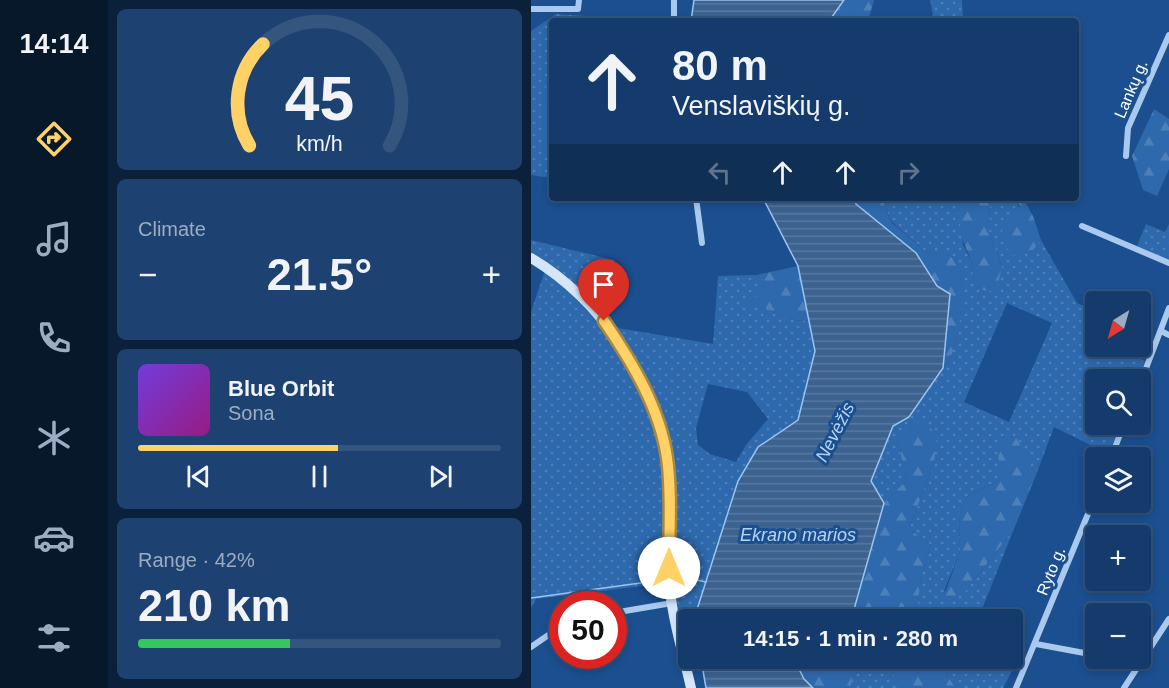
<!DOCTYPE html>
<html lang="en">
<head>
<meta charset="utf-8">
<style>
  :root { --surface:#143b6b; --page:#1d4271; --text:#f1f3f6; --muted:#9dadc1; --line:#33557e; --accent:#ffd166 }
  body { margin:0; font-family:Arial,sans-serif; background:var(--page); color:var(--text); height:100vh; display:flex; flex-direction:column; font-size:22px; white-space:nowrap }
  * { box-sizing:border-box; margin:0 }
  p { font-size:20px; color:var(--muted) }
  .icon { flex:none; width:33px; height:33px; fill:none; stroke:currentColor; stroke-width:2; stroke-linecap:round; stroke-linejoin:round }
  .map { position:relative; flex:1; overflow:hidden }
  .details { display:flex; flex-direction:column; gap:9px; padding:9px; background:#0b203b; width:423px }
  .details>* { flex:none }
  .hud { position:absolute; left:18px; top:18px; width:530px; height:183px; border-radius:6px; box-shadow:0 3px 9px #0003,0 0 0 2px var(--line); background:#143b6b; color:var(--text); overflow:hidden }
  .needle { width:39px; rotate:217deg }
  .controls { position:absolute; left:554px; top:291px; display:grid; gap:12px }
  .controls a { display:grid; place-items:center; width:66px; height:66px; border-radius:6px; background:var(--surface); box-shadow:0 3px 9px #0003,0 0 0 2px var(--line); font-size:30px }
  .speed { position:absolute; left:18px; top:591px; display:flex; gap:12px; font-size:30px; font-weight:700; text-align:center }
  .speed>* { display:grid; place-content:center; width:78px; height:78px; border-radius:50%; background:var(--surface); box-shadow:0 3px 9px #0003,0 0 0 2px var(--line); line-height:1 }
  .speed .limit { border:9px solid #d22; background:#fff; color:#111 }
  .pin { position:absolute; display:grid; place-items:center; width:51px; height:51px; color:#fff; margin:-62px -26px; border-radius:50% 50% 50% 0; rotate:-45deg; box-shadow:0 0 6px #0007 }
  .pin .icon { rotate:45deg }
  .me { position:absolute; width:66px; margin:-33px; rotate:0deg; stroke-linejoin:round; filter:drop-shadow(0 0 4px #0008) }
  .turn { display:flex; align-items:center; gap:21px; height:126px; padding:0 24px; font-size:27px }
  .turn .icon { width:78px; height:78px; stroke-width:2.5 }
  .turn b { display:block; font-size:42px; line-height:51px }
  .lanes { display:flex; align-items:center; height:57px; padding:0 24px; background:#0003; justify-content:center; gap:30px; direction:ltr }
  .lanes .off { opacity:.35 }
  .big { font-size:45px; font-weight:700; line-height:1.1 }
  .details .card { flex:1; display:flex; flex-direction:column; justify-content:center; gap:9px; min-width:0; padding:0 21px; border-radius:9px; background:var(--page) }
  .details .dial { align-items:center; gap:0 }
  .dial svg { height:156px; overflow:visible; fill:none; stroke:var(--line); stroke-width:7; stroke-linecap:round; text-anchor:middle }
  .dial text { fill:var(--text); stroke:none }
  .song { display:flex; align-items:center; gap:18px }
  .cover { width:72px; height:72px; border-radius:9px; background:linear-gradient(135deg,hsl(260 70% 55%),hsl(310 70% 35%)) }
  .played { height:6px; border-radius:3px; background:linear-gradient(90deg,var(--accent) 55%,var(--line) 55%) }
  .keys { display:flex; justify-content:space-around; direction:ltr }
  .heat { display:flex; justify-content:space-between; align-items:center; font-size:33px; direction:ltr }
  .charge { height:9px; border-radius:4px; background:linear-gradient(90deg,#34c759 42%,var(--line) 0) }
  .trip { position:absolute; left:147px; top:609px; width:345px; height:60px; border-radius:6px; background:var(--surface); box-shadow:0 3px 9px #0003,0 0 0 2px var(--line); font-weight:700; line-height:60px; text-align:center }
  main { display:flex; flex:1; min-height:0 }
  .tabs { display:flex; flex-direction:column; width:108px; justify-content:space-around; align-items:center; background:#08182b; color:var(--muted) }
  .tabs .icon { width:42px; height:42px }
  .tabs .on { color:var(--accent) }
  .tabs b { font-size:27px; color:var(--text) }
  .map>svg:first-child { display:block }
  .grass { fill:url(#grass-dots); fill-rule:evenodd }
  .forest { fill:url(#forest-firs) }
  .pitch { fill:#2e69ad }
  .water { fill:url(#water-rules); stroke:#9cc4f0; stroke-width:1.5 }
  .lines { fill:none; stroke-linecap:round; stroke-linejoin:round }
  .stream { stroke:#9cc4f0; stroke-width:1.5 }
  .street { stroke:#a9c9ee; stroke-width:6 }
  .secondary { stroke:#d6e6fa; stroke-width:10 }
  .route-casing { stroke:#a68842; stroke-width:15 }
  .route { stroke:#ffd166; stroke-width:10 }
  .labels { text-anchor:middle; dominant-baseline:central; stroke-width:6; stroke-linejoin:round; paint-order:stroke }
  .street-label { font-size:16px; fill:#fff; stroke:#1b4f8f }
  .water-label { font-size:18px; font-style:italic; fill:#b5d3f5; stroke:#1b4f8f }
</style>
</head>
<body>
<main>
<nav class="tabs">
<b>14:14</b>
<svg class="icon on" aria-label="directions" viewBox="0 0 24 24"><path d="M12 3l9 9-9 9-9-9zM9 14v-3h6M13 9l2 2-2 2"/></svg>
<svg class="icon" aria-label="music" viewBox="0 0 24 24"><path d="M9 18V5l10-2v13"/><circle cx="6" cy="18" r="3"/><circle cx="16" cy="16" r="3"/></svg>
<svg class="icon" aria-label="phone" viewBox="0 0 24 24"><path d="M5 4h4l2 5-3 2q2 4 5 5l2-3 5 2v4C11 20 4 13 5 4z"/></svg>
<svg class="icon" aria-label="climate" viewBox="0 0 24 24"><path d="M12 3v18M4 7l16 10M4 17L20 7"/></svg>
<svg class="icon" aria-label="car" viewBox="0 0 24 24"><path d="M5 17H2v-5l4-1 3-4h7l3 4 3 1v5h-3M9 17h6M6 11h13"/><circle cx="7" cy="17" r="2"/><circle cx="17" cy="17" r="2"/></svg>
<svg class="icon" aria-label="filters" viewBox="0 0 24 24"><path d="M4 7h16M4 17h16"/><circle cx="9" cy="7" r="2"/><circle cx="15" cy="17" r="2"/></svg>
</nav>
<section class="details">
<div class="card dial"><svg viewBox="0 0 100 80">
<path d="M14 69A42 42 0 1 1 86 69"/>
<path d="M14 69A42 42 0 0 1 21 17" stroke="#ffd166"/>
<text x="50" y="56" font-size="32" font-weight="700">45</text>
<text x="50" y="72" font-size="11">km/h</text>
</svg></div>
<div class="card"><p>Climate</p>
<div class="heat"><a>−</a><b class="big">21.5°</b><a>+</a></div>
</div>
<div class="card">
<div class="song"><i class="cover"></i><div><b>Blue Orbit</b><p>Sona</p></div></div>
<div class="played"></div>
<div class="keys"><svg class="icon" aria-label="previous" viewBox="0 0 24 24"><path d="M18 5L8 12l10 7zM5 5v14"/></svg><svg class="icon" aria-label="pause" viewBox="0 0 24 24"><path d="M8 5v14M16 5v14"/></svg><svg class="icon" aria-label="next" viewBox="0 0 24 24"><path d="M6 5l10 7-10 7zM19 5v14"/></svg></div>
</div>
<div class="card"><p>Range · 42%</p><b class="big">210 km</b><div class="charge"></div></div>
</section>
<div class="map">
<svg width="638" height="688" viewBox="0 0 638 688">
  <defs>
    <pattern id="grass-dots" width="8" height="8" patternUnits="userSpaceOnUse" patternTransform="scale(1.5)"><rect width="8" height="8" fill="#2e69ad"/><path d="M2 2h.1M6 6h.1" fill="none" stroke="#4d80b9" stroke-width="1.8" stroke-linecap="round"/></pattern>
    <pattern id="forest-firs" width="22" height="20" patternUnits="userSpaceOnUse" patternTransform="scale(1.5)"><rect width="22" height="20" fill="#2e69ad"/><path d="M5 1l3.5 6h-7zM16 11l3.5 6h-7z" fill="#4d80b9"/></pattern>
    <pattern id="water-rules" width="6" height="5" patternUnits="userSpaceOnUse" patternTransform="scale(1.5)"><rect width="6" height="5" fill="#3c6290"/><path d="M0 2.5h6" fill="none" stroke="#597aa1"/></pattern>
  </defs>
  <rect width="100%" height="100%" fill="#1b4f8f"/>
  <!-- grass -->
  <path class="grass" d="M399,0H431L432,21H399L402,14Z
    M25,14L125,21H21V178L0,175V31Z
    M351,198H428L432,245L440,260L443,283L471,267L458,231L459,198H485L503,249L510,240L546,303L564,311V346L586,347L614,361L607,379L564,380V424L589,425L578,454L523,427L505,475L481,436L472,437L470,479L437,496L428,514L429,552L413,591L433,593L483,529L447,619H385L390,575L400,545L381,531L379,526L403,463L366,440L376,480L353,503L340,481L362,426L378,417L412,368C429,354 432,294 430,272C429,266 424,261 420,256L395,252L360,221ZM476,303L521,323L478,422L433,402Z
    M615,224L634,232L638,224V260L606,246Z
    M0,240L83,260L75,312L87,328L182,344L187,276L225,275L234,282L229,294L216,303C238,304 254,325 278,320L284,351L267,420L227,447L207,481L163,619L158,620L157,633L153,634L145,597L143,492L136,437L71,312L48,288L0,255ZM177,384L216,392L237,419L215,445L205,462L179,454L167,445L165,428Z
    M15,267L92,349L133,442L136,583L5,599L0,608V312Z
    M482,645L493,648L472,688H425L417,677L410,659L482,658Z
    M351,660L373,688H320L321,678L334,664Z"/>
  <!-- forest -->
  <path class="forest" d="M313,0H343L337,21H298Z
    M623,109L638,119V169L626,196L612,190L601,156Z
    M323,198H351L360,222L395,252L420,256C424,261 429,266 430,272C433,294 429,354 412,368L419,294L406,286L385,253L325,203Z
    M459,198L458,231L471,267L466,287L458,292L450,289L443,283L440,260L430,236L427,199Z
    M485,198H492L502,216L510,240L503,249L482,256L473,244L471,231L489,206Z
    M267,266L278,320C254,325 237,303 214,304L229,294L234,282L225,275Z
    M394,419L406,437L403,463L379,526L381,531L400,545L390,576L385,619L322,613L320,619L253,620C266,601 284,613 302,614C308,615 315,613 322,613L353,503L376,480L366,440L378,426Z
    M476,435L486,439L505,475L483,529L433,593L411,601L429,552L428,514L437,496L470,479C469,465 462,443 476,435Z
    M263,659H410L417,677L425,688H373L351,660L334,664L321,678L320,688H282L273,679Z"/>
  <!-- pitch -->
  <path class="pitch" d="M21,55V165C2,139 16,86 21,55Z"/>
  <!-- water -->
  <path class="water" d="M163,0H313L298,21H160Z
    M232,198H323L325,204L385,253L406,286L419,294L412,368L378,417L362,426L340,481L353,503L322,613C315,613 308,615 302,614C284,613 266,601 253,619H163L207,481L227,447L267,420L284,351L267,266Z
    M170,659H263L273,679L282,688H175Z"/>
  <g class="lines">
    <!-- stream -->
    <path class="stream" d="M161,579L175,582
      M0,598L124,581"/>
    <!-- street -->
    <path class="street" d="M0,9H47L48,0
      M143,21V0
      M595,156L597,128L638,35
      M165,198L171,243
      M551,226L638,263
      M630,331L638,335
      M609,384L638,308
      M580,458L593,424
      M82,613L141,603
      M505,644L564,655
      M0,647L32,625
      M581,658L608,664
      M485,688L564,497
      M593,688L638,619"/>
    <!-- secondary -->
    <path class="secondary" d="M0,258C66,297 126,380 136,458C142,502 135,547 139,590C142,623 153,656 160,688"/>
  </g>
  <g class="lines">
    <defs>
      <path id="route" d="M73,321C101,362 129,408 136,458C141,493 138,532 138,568"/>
    </defs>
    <!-- route casing -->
    <use href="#route" class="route-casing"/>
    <!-- route -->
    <use href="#route" class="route"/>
  </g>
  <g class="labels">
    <!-- street labels -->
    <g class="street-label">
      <text transform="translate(600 89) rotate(-67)">Lankų g.</text>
      <text transform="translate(520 571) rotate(-68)">Ryto g.</text>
    </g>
    <!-- water labels -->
    <g class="water-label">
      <text transform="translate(304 432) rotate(-63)">Nevėžis</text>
      <text x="267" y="535">Ekrano marios</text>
    </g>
  </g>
</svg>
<div class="controls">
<a><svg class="needle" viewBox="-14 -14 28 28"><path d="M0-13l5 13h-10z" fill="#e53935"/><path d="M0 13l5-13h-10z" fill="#9dadc1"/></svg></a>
<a><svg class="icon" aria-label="search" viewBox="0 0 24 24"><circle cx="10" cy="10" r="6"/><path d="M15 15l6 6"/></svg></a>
<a><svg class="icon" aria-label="layers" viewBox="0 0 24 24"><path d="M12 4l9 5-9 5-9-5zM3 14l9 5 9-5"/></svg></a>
<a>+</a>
<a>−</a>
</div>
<div class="speed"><div class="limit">50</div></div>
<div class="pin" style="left:73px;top:321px;background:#d93025"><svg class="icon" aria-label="arrive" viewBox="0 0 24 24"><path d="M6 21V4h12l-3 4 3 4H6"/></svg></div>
<svg class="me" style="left:138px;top:568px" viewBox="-20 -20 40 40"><circle r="19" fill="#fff"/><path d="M0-13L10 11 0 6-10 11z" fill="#ffd166"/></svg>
<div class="trip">14:15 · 1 min · 280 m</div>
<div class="hud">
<div class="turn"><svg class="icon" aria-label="ahead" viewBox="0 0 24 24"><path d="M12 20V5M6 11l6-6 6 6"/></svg><div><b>80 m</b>Venslaviškių g.</div></div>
<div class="lanes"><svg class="icon off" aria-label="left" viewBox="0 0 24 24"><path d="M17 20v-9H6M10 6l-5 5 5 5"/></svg><svg class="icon" aria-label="ahead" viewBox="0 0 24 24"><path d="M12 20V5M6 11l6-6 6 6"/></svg><svg class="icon" aria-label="ahead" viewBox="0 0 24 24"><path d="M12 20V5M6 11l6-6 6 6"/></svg><svg class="icon off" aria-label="right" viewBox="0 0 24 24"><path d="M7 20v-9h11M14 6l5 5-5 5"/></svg></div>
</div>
</div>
</main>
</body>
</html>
